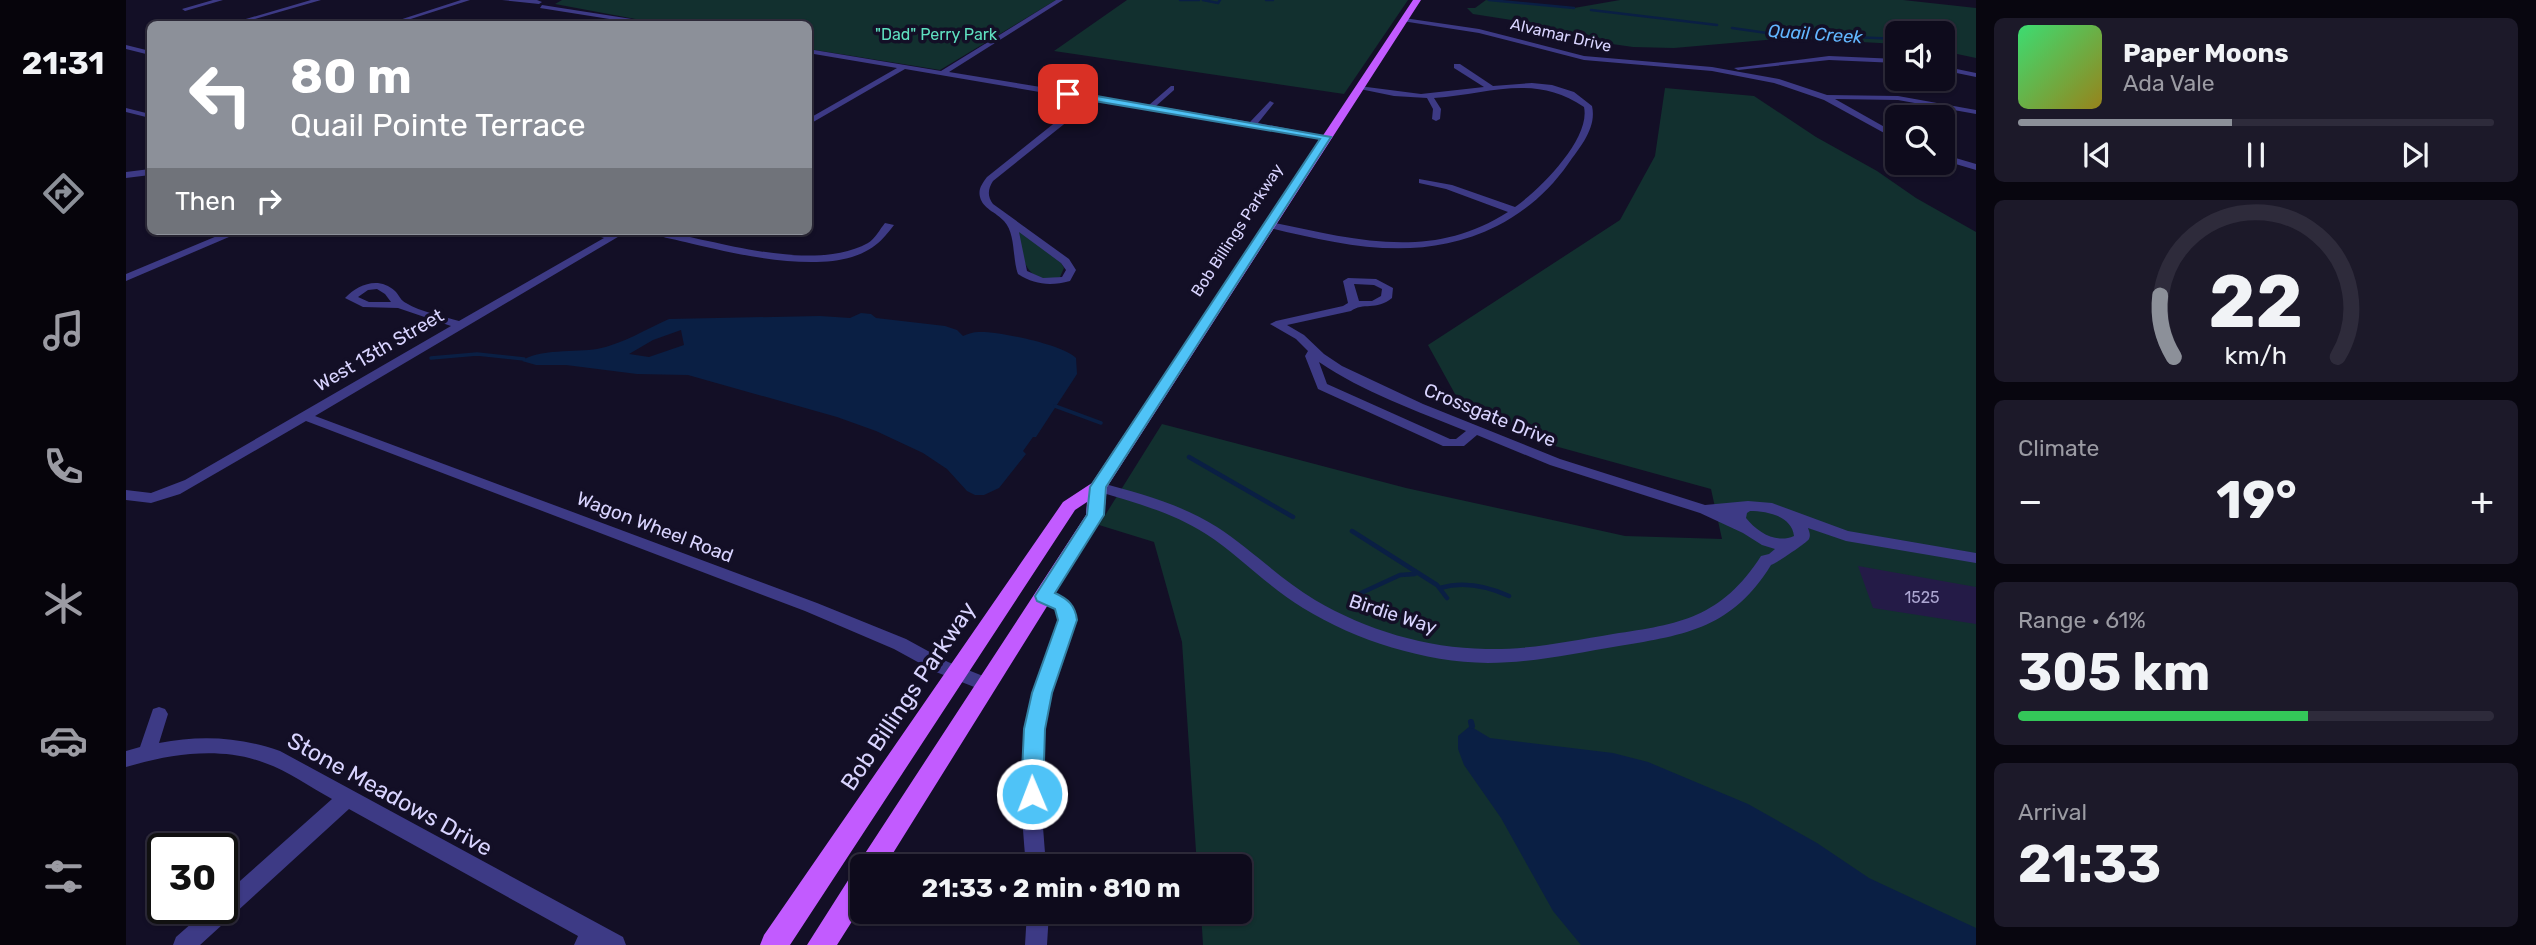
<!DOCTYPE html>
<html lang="en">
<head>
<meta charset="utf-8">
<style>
  :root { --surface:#0e0b1c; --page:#1c1929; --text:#f1f3f6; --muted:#9b9ba3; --line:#2e2b3b; --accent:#8c9099 }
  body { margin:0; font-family:Rubik,sans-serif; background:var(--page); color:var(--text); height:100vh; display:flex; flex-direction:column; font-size:26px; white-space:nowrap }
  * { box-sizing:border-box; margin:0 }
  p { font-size:23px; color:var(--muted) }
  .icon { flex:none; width:38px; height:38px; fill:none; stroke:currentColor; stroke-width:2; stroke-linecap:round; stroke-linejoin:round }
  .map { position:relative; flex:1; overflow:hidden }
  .details { display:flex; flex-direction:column; gap:18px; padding:18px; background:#08060f; width:560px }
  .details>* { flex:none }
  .top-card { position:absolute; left:21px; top:21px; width:665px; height:214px; border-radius:10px; box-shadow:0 2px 5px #0004,0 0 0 2px var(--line); background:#8c9099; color:#fff; overflow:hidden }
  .tools { position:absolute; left:1759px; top:21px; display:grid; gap:14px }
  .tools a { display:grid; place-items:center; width:70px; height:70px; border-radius:10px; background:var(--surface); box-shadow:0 2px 5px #0004,0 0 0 2px var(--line); font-size:35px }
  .speed { position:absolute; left:21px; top:833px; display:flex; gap:14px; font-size:35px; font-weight:700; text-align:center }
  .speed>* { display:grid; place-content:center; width:91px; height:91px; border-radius:50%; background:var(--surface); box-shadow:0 2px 5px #0004,0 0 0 2px var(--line); line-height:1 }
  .speed .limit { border:4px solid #111; border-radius:10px; background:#fff; color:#111 }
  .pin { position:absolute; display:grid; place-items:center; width:60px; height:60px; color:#fff; margin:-30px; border-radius:14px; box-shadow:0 4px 10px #0006 }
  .me { position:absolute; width:77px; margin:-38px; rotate:359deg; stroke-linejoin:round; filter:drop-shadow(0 0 5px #0008) }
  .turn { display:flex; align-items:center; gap:24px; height:147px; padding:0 28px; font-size:32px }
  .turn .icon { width:91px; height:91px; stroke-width:2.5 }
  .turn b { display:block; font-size:49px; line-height:60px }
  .then { display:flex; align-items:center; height:66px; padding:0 28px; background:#0003; gap:14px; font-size:26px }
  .big { font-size:52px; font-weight:700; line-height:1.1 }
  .details .tile { flex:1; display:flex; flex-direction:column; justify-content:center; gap:10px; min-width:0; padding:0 24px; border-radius:10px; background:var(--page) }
  .details .dial { align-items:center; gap:0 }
  .dial svg { height:182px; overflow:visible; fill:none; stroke:var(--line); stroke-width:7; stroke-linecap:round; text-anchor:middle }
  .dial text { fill:var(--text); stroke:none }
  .song { display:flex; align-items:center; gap:21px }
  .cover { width:84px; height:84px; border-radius:10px; background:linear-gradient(135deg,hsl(140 70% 55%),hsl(50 70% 35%)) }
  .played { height:7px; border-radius:4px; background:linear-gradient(90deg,var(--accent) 45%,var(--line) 45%) }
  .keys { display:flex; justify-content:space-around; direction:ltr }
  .heat { display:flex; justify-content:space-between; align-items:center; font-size:38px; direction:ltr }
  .charge { height:10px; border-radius:5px; background:linear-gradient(90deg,#34c759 61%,var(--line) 0) }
  .trip { position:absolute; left:724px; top:854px; width:402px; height:70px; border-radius:10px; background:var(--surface); box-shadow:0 2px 5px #0004,0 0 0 2px var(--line); font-weight:700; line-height:70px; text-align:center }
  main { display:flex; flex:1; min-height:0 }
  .dock { display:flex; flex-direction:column; width:126px; justify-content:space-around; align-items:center; background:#06040b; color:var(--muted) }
  .dock .icon { width:49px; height:49px }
  .dock .current { color:var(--accent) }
  .dock b { font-size:32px; color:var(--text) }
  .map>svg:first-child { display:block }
  .green { fill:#12302f }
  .water { fill:#0a1f44; fill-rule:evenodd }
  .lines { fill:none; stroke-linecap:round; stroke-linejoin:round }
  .stream-far3 { stroke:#0a1f44; stroke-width:2.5 }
  .stream-far2 { stroke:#0a1f44; stroke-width:3.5 }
  .stream-far1 { stroke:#0a1f44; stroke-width:4.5 }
  .stream { stroke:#0a1f44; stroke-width:6 }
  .building { fill:#241b47 }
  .minor { fill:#3d3a85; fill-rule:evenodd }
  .major { fill:#c25bff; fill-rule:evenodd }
  .route { fill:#4fc3f7; stroke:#337fa1; stroke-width:2 }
  .labels { text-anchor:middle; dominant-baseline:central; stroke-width:7; stroke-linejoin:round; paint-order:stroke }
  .far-park-label { font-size:16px; fill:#5fe0c0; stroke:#130f26 }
  .far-street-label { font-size:16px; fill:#d9d4ff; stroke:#130f26 }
  .number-label { font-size:16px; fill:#aca6d1 }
  .far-water-label { font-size:18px; font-style:italic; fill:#62b6ff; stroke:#130f26 }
  .street-label { font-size:19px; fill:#d9d4ff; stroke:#130f26 }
  .near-street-label { font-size:23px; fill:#d9d4ff; stroke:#130f26 }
</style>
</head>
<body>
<main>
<nav class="dock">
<b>21:31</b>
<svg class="icon current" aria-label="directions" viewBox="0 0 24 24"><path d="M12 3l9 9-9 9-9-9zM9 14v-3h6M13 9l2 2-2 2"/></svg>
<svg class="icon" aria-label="music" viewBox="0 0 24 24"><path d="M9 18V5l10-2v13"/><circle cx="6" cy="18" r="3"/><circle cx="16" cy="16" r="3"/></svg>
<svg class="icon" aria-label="phone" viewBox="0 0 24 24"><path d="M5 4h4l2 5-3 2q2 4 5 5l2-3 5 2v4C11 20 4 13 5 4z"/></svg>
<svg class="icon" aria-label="climate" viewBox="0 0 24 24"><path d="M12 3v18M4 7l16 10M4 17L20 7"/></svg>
<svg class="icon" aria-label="car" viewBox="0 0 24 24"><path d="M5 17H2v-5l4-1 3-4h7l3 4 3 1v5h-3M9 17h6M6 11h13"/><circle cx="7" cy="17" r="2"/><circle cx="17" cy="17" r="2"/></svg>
<svg class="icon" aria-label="filters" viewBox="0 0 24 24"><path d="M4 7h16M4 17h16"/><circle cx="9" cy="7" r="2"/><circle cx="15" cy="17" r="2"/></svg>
</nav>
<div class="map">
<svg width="1850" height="945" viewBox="0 0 1850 945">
  <rect width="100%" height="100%" fill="#130f26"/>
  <!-- green -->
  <path class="green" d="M436,0H930L814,70L683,49L682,24H536L429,4Z
    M1001,0H1282L1218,94L928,51Z
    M1360,0L1448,8L1494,0H1777L1850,8V58L1817,51L1816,33H1771V44L1664,38L1548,48L1507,47L1486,44L1412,24L1347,14L1341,8H1349Z
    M1539,88L1628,96L1690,137L1751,171L1790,198L1850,232V945H1077L1075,912H1115V866H1071L1056,642L1028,542L973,525L1036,424L1280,488L1499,536L1596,539L1585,489L1407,440L1329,394L1302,345L1494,220L1529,156Z
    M889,227L933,259L938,268L934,277C897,287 896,253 889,227Z"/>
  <!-- water -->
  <path class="water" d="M735,313L745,314L750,318L819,326L831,330L837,336C842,334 847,332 853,332C872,331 938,345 950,358L951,374L910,437H907L897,451L900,454L873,488L858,495H849L841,491L821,469L797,453L750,431L711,417L562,375L511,374L440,365H410L396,361C410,349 452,352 471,349C497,344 520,329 543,319L694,316L724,318ZM555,330L558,345L523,357L503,354L527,340Z
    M1344,726L1364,738L1487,753L1522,762L1622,804L1691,843L1743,878L1850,928V945H1455L1427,911L1375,818L1338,765L1332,749V736Z"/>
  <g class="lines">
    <!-- stream-far3 -->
    <path class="stream-far3" d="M1054,0H1073
      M1077,0L1092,3L1094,0
      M1140,0H1147
      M1363,0L1448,8
      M1465,10L1591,25
      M1606,28L1641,33L1771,39
      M1816,45H1827"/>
    <!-- stream-far2 -->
    <path class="stream-far2" d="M305,358L351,354L398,359
      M929,406L975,423"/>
    <!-- stream-far1 -->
    <path class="stream-far1" d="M1063,457L1167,517
      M1226,531L1311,585L1321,598
      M1314,588C1337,581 1361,586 1383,596
      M1235,593L1274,575L1289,574"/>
    <!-- stream -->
    <path class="stream" d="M1345,722L1346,726"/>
  </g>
  <!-- building -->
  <path class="building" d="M1732,566L1850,587V624L1747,608Z"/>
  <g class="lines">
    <!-- minor -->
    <path class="minor" d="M87,0H97L59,11L56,9Z
      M185,0H195L118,22L113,21Z
      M335,0H344L269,24H261Z
      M376,0H411L416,2L413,4Z
      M930,0H937L823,72L927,89L950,73H953V77L935,91L1023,105L1045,86H1048V90L1030,106L1124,122L1144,101L1148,103L1132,123L1205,137L1201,140L963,100L947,117L867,181C862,189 861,196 867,204L943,259L950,270L944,281C925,286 909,285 892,274C886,258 890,234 878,221C870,212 857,209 854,197C852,189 856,184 861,177L941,113L955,99L779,69L682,125V119L771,68L682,53V49L815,71ZM893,232L935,263L940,270L936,277L917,278L901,271Z
      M416,5L525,22L528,24H515L414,8Z
      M1278,18L1353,29L1458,56L1586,67L1653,79L1701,95L1772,96L1850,110V114L1772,100L1709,99L1771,134V140L1698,100L1648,83L1586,71L1458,60L1353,33L1276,21Z
      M375,22L378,24H371L372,23Z
      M0,45L24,51V55L0,49Z
      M1703,56L1771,59V63L1703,60L1612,70L1608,68Z
      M1328,64H1334L1367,86L1406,83L1426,85L1448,92L1466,106C1471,128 1454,147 1442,164C1424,190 1399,212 1371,226C1294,264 1219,246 1140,227L1139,225L1144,222C1228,239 1304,262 1382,212L1320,189L1293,183V179L1326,185L1389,207C1413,190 1465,139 1458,107C1409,73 1363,94 1308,98L1315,109L1314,119L1310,121L1306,119L1307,109L1301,98L1268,96L1229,88L1233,86L1295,94L1358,87L1328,68Z
      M1816,66L1850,73V77L1816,70Z
      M0,108L24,114V118L0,112Z
      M1816,154L1850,164V170L1816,160Z
      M24,169V175L0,178V172Z
      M759,223L768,225C755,242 747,250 726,257C680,271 605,253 559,242C547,239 532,237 523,231C543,231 562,237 582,241C627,251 699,267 742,243C749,239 754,229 759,223Z
      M103,231H117L0,281V274Z
      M457,231L485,234L490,231H502L189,416L691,603L780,639L822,662L867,680L870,685L867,690L861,692L810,672L768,649L679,611L180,421L54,494L25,503L0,500V490L25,493L59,480L325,326L272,308L237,307L219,298C232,284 253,276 269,291C273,295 275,301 280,303C295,312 316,316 333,321L478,238ZM251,289L259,294L265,302H243L232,297L242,290Z
      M1222,278L1250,279L1267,288L1266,298C1250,311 1237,302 1225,311L1161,325L1178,335L1198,354L1216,366L1297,404L1434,459L1579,505L1622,501L1646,503L1722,531L1850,553V563L1720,541L1682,528C1683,531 1685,535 1683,539C1682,542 1649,564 1645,565C1607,627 1561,635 1493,646C1450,653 1406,663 1362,663C1298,662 1231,641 1177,608C1142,587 1114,556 1080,534C1046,512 1006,502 967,490L965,487L972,482C1012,493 1055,504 1091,527C1125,549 1154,579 1189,600C1240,630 1300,648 1360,649C1403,650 1445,641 1487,634C1554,624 1595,618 1635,556L1643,554L1649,549L1636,545L1617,533L1574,513L1424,465L1351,435L1338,446H1317L1192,389L1179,356L1182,351L1170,339L1144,324L1150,321L1217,306L1222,303L1217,281ZM1228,284L1248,285L1256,289L1255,296L1246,301H1233ZM1193,362C1237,392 1291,411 1340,431L1330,439H1324L1201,384ZM1624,511C1641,511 1666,516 1668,536C1650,544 1631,532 1620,518L1621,513Z
      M918,590C935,595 946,602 949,620C937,656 922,692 917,730C911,775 917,821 920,866H900C896,821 892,774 899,730C905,692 920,656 933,620L928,608L912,600L910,596L912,592Z
      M33,707L39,709L42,714L33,743C75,735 114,737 154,751L497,937L500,945H448L452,936L223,809L74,945H47L50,937L83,908H96V897L206,799C184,787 162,771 139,763C94,746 44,754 0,767V751L14,747L27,709Z
      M901,912H923L921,945H899Z"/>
    <!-- major -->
    <path class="major" d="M1287,0H1295L981,487L978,515L759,866H737V904L711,945H681L728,871L734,869L736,858L960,515L961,502L949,510L664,945H634L638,935L937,502L966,483Z"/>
  </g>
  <!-- route -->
  <path class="route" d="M942,91L1205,137L980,487L978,515L929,593C942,599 949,605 951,620L926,693L919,729L917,794L914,801L906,804L898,801L895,794L898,729L906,693L932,620L929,609L911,601L909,596L961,515L964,487L1194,139L939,96L937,94Z"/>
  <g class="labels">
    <!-- far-park labels -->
    <g class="far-park-label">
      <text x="810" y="34">"Dad" Perry Park</text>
    </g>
    <!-- far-street labels -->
    <g class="far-street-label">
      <text transform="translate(1435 35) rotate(13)">Alvamar Drive</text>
      <text transform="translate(1111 230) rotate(-57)">Bob Billings Parkway</text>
    </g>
    <!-- number labels -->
    <g class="number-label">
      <text x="1796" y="597">1525</text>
    </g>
    <!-- far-water labels -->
    <g class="far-water-label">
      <text transform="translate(1689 34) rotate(4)">Quail Creek</text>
    </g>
    <!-- street labels -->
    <g class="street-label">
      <text transform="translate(253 350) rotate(-30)">West 13th Street</text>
      <text transform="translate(1364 415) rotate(22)">Crossgate Drive</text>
      <text transform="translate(529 527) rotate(21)">Wagon Wheel Road</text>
      <text transform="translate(1267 614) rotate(18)">Birdie Way</text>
    </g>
    <!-- near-street labels -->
    <g class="near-street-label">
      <text transform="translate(782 696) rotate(-56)">Bob Billings Parkway</text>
      <text transform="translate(264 794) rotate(29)">Stone Meadows Drive</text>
    </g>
  </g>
</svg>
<div class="tools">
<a><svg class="icon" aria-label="sound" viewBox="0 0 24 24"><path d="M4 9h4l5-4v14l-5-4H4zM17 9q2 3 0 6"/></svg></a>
<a><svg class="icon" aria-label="search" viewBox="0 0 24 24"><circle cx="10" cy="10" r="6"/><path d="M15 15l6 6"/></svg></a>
</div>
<div class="speed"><div class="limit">30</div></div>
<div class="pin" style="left:942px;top:94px;background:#d93025"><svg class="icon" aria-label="arrive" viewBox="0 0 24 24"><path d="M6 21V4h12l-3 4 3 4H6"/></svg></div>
<svg class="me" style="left:906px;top:794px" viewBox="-20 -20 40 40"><circle r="17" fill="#4fc3f7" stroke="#fff" stroke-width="3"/><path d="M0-11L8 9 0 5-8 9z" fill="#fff"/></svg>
<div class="trip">21:33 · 2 min · 810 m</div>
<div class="top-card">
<div class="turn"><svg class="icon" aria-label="left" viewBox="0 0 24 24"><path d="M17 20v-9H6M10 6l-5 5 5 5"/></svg><div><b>80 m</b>Quail Pointe Terrace</div></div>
<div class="then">Then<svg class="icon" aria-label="right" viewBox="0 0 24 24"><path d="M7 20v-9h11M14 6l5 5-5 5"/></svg></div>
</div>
</div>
<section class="details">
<div class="tile">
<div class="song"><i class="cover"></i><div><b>Paper Moons</b><p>Ada Vale</p></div></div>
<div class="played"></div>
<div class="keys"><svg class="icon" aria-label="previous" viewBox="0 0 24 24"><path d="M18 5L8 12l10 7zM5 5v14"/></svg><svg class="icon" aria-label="pause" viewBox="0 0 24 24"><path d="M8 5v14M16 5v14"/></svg><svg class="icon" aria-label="next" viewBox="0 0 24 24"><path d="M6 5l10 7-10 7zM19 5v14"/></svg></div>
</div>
<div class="tile dial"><svg viewBox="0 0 100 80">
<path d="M14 69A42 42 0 1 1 86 69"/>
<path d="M14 69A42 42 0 0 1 8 42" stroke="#8c9099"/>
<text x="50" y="56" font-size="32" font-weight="700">22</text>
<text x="50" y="72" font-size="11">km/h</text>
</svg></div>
<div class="tile"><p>Climate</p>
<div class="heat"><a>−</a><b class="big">19°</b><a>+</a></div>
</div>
<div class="tile"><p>Range · 61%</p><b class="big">305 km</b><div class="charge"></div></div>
<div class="tile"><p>Arrival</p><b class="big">21:33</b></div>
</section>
</main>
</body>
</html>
